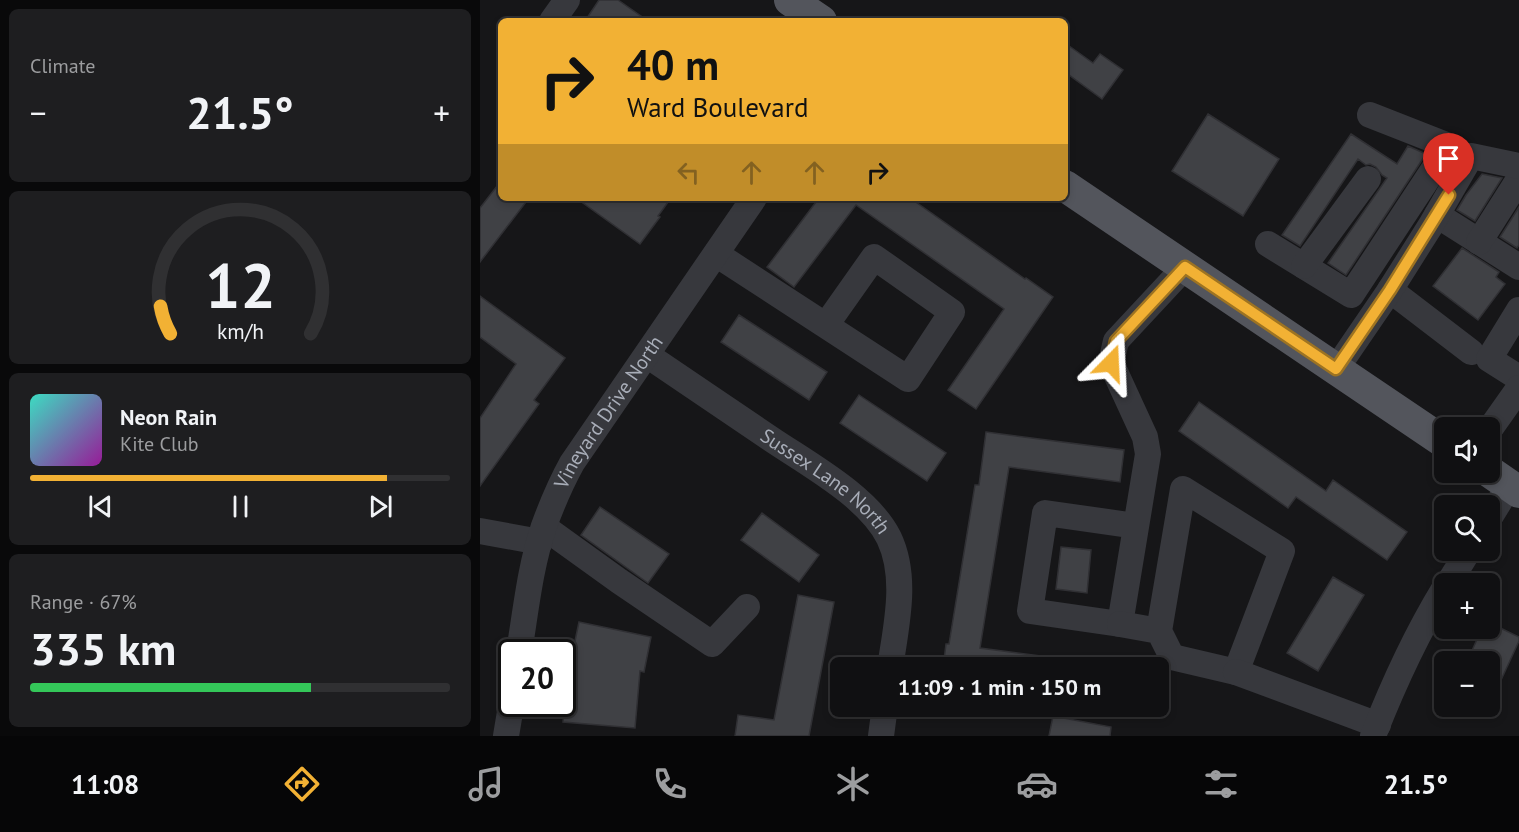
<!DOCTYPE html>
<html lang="en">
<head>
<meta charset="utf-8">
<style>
  :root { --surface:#101012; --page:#1e1e20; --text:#f1f3f6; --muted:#9c9d9f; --line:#303032; --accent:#f2b134 }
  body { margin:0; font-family:"PT Sans",sans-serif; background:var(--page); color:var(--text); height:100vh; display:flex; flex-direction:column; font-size:22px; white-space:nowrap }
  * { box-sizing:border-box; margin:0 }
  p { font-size:20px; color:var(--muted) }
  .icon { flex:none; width:33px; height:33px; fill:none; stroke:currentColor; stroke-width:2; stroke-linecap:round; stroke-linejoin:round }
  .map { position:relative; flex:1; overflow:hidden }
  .panel { display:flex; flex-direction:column; gap:9px; padding:9px; background:#09090a; width:480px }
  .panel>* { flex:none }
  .guide { position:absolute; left:18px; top:18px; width:570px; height:183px; border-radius:9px; box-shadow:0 3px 9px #0003,0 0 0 2px var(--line); background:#f2b134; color:#111; overflow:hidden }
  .buttons { position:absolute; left:954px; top:417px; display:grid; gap:12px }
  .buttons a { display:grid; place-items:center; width:66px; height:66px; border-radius:9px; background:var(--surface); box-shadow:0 3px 9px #0003,0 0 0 2px var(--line); font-size:30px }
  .speed { position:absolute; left:18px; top:639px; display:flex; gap:12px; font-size:30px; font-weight:700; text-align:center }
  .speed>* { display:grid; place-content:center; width:78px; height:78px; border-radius:50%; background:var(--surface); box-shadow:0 3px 9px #0003,0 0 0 2px var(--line); line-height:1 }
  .speed .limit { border:3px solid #111; border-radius:9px; background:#fff; color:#111 }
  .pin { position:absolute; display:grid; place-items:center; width:51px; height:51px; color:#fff; margin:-62px -26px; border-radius:50% 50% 50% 0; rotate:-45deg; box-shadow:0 0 6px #0007 }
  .pin .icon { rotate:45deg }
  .me { position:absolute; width:66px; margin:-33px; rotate:21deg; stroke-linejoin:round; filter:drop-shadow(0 0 4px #0008) }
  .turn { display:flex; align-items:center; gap:21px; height:126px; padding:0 30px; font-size:27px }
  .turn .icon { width:78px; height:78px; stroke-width:2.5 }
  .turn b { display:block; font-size:42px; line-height:51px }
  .lanes { display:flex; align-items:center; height:57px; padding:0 30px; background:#0003; justify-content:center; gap:30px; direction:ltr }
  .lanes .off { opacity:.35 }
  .big { font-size:45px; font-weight:600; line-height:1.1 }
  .panel .card { flex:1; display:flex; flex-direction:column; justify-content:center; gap:9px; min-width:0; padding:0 21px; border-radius:9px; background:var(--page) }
  .panel .dial { align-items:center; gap:0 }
  .dial svg { height:156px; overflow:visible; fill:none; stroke:var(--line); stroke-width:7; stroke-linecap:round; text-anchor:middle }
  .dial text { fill:var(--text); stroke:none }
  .song { display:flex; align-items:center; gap:18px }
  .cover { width:72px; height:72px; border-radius:9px; background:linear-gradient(135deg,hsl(170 70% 55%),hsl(300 70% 35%)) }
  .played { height:6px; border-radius:3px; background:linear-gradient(90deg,var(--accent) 85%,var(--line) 85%) }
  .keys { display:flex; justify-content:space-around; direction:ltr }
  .heat { display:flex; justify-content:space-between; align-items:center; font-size:33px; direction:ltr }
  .charge { height:9px; border-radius:4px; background:linear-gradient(90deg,#34c759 67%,var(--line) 0) }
  .trip { position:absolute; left:350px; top:657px; width:339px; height:60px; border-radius:9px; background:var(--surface); box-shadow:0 3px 9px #0003,0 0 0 2px var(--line); font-weight:600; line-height:60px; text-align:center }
  .tabs { display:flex; height:96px; justify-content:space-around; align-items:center; background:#060607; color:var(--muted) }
  .tabs .icon { width:42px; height:42px }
  .tabs .selected { color:var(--accent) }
  .tabs b { font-size:27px; color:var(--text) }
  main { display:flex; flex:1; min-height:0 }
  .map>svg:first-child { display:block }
  .building { fill:#404145; stroke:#303034; stroke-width:1.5 }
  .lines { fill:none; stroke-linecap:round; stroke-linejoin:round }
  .minor { stroke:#37383d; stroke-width:26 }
  .major { stroke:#53555c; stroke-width:32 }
  .route-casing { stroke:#9d7322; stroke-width:15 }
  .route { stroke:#f2b134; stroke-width:10 }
  .labels { text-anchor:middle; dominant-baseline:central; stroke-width:4.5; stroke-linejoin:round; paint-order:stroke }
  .street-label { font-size:20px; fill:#a8adb8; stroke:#111113 }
</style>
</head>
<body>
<main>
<section class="panel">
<div class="card"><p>Climate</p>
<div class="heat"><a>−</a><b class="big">21.5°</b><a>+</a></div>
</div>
<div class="card dial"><svg viewBox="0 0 100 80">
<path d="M14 69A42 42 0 1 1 86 69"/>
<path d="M14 69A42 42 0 0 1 9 55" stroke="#f2b134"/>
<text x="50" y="56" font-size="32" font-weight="700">12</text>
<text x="50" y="72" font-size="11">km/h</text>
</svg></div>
<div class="card">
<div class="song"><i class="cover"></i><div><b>Neon Rain</b><p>Kite Club</p></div></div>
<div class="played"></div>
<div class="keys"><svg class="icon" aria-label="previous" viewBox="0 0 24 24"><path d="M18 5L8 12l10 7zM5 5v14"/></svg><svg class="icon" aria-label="pause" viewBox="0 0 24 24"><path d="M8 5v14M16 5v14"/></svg><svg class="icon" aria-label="next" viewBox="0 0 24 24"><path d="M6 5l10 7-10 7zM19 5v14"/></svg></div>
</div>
<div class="card"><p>Range · 67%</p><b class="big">335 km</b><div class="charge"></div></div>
</section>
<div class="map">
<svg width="1039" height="736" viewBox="0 0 1039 736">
  <rect width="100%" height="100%" fill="#161618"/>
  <!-- building -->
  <path class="building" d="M119,0H138L168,21H105Z
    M585,43L613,63L620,54L643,70L622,99L585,72Z
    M728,114L799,159L763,216L692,171Z
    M871,134L917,164L928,146L946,154L866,275L848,263L907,178L902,175L896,167L890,164L886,165L878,159L820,246L802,235Z
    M1002,174L1022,178L995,221L977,210L986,195Z
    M21,181V198H49L0,262V208Z
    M96,198H191L178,216L180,217L160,244Z
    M339,198H430L545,279L546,278L573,297L496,409L468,390L524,309L376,205L314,287L287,267Z
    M1039,207V245L1037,248L1020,237Z
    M982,248L1019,272L1016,277L1025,284L998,320L953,286Z
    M0,296L85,358L54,400L59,404L0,486V418L36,364L0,337Z
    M259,315L347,372L329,400L241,342Z
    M379,395L466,453L447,481L360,423Z
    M719,402L846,491L853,480L927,532L907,560L816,497L808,508L699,431Z
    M506,432L644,450L640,482L529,467L500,648L560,656V668H463L466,644H469L495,485H499Z
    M120,507L189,554L168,583L101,535Z
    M282,513L339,555L319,582L261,540Z
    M581,547L611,550L607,593L576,589Z
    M853,577L884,595L838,671L807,653Z
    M318,595L354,602L329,736H255L258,715L294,720Z
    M99,622L171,637L164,672L160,671L155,728L83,722L86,684Z
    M1010,623L1039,637V641L1010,704V662H987L1002,628H1010Z
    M573,716L631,727L630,736H569Z"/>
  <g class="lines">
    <!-- minor -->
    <g class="minor">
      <path d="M72,21L87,0"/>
      <path d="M957,215L1039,267"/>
      <path d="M999,242L1039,179"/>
      <path d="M788,244L871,295L969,146L890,115"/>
      <path d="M236,254L428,379L472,312L394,257L346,325"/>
      <path d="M824,266L888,179"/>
      <path d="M910,290L991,352"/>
      <path d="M1039,310L1009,359L1039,378"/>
      <path id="s1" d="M167,355C208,383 250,411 291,439C328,464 389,497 409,538C428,578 416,626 410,668"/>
      <path d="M856,369L910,290L951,225L991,156L1039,166"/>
      <path d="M1010,429L1039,388"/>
      <path d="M1010,517L1029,486"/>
      <path d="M656,526L565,513L550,611L640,624L668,454L665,437L631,363L636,341L705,267"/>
      <path d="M64,527L139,581L232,644L267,607"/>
      <path d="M0,531L60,542"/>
      <path d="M968,584L989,550"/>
      <path d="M640,624L679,631L703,489L802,551L756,672L692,657L679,631"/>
      <path id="s2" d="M39,652C46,610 50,567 64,526C72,504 81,483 92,463L274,198"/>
      <path d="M756,672L898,725"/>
      <path d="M26,736L32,700"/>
      <path d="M401,736L405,706"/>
      <path d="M893,736C913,685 936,635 964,589"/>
    </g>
    <!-- major -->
    <path class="major" d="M310,0L341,21
      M585,186L964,442
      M1010,472L1039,492"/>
  </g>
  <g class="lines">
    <defs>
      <path id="route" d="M631,363L636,341L705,267L856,369L910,290L969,195"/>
    </defs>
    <!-- route casing -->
    <use href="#route" class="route-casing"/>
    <!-- route -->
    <use href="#route" class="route"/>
  </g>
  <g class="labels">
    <!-- street labels -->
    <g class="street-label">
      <text stroke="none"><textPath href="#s2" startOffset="260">Vineyard Drive North</textPath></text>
      <text stroke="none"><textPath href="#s1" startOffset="219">Sussex Lane North</textPath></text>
    </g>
  </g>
</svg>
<div class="buttons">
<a><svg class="icon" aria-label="sound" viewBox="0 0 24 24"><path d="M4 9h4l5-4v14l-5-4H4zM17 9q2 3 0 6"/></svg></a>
<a><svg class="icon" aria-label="search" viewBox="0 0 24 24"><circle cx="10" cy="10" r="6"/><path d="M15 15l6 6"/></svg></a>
<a>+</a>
<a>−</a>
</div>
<div class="speed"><div class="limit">20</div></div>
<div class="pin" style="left:969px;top:195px;background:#d93025"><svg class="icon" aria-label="arrive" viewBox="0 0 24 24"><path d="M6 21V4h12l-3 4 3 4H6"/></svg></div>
<svg class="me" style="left:631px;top:363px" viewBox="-20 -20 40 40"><path d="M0-17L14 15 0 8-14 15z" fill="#f2b134" stroke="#fff" stroke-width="4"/></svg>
<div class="trip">11:09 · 1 min · 150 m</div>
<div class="guide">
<div class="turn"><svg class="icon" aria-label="right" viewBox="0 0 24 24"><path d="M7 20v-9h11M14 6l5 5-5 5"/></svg><div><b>40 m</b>Ward Boulevard</div></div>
<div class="lanes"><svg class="icon off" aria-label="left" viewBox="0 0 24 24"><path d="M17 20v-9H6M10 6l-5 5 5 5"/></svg><svg class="icon off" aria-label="ahead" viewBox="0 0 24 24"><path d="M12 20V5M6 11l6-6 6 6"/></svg><svg class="icon off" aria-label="ahead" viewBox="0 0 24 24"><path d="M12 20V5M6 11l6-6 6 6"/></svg><svg class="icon" aria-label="right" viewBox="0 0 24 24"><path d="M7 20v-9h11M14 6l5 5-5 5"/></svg></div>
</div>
</div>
</main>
<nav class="tabs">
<b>11:08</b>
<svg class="icon selected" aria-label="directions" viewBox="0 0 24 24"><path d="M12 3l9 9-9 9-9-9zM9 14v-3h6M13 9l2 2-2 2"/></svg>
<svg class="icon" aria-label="music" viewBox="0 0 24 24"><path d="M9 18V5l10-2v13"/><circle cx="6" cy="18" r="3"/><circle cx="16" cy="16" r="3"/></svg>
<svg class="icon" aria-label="phone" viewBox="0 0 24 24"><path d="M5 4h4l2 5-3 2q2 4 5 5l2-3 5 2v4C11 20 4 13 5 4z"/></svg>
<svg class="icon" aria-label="climate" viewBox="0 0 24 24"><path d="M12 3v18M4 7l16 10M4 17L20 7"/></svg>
<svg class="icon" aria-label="car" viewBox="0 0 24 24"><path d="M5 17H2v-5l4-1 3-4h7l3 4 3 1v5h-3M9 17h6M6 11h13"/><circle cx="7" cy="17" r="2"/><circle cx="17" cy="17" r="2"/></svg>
<svg class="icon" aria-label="filters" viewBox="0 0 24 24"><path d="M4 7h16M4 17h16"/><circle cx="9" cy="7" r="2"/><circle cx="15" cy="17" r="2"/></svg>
<b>21.5°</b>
</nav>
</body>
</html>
